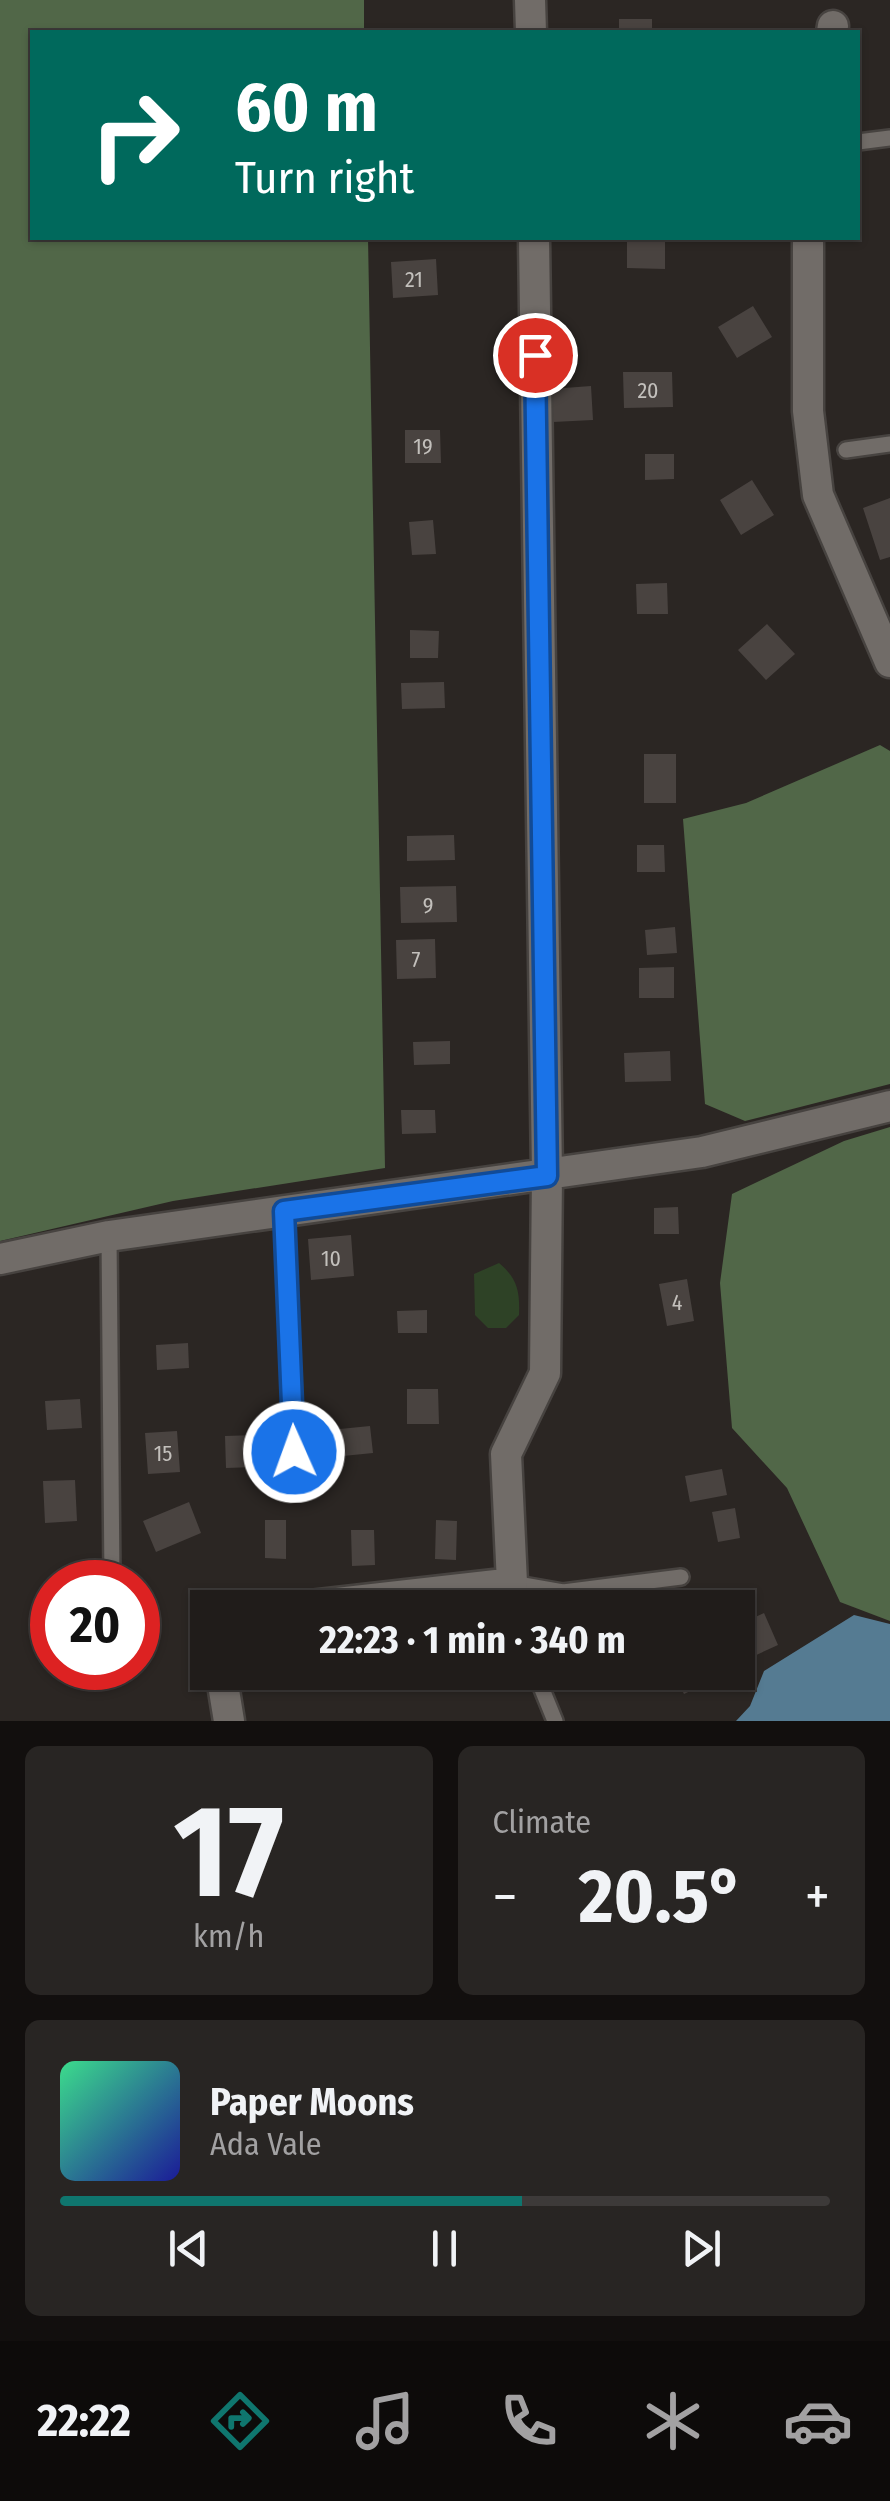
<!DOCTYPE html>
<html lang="en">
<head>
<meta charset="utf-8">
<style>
  :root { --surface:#201c1a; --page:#282523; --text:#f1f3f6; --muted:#a2a1a2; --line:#3d3a39; --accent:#0f766e }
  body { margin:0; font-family:"Fira Sans Condensed",sans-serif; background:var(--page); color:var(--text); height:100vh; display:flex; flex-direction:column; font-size:38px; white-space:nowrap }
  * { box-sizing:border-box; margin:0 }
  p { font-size:32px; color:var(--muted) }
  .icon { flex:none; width:55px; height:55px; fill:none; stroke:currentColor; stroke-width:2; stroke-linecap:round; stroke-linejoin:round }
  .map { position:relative; height:1721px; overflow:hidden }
  .side { display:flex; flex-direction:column; gap:25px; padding:25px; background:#120f0e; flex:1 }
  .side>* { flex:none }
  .banner { position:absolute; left:30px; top:30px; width:830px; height:210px; border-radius:0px; box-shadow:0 2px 8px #0004,0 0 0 2px var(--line); background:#00695c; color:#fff; overflow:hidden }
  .speed { position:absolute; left:30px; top:1560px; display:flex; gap:20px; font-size:50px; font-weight:700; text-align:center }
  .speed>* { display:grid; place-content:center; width:130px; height:130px; border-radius:50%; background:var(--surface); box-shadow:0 2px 8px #0004,0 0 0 2px var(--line); line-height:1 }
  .speed .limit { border:15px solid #d22; background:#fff; color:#111 }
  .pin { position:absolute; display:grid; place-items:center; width:85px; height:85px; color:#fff; margin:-42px; border:5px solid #fff; border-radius:50%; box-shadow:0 2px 10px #0007 }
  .me { position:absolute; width:110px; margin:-55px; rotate:358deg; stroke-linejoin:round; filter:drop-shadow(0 0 8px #0008) }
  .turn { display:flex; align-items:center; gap:35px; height:210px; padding:0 40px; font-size:45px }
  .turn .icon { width:130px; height:130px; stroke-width:2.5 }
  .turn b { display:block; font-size:70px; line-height:85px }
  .big { font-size:75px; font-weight:700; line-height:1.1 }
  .side .widget { flex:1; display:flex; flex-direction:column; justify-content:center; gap:15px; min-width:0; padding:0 35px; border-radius:15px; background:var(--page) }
  .side .dial { align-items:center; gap:0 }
  .dial b { font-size:130px; line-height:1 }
  .song { display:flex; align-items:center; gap:30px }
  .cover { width:120px; height:120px; border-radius:15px; background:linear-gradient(135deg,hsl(150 70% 55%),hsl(240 70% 35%)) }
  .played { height:10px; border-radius:5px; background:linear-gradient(90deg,var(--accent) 60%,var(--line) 60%) }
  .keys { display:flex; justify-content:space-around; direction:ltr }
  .heat { display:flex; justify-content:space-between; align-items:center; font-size:55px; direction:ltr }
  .side .tiles { flex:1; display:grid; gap:25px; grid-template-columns:1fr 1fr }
  .widget:last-child { grid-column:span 2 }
  .trip { position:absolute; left:190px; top:1590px; width:565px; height:100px; border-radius:0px; background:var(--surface); box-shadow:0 2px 8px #0004,0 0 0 2px var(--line); font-weight:700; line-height:100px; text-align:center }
  .tab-bar { display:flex; height:160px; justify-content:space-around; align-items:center; background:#0d0b0a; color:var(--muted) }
  .tab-bar .icon { width:70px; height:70px }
  .tab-bar .selected { color:var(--accent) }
  .tab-bar b { font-size:45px; color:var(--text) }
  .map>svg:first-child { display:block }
  .green { fill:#2e4226 }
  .forest { fill:#516748 }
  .water { fill:#557b92 }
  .building { fill:#494340 }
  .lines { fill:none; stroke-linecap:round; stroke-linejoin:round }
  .lane-casing { stroke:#474340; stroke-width:20 }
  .street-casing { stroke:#474340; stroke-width:35 }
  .lane { stroke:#716c68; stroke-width:15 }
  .street { stroke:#716c68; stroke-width:30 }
  .route-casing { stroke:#114b97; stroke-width:25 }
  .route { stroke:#1a73e8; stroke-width:18 }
  .labels { text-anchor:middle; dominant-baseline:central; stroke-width:10; stroke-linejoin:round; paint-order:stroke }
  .number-label { font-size:22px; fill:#c3c0bc }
</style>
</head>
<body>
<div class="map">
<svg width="890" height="1721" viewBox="0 0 890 1721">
  <rect width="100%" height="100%" fill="#2b2623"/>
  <!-- green -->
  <path class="green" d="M499,1263C517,1278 520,1291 519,1315L506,1328H488L475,1315L474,1274Z"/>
  <!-- forest -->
  <path class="forest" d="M0,0H364V32H32V238H368L385,1168L173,1201L0,1241Z
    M880,745L890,751V1084L745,1121L705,1104L683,819L746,803Z
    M890,1127V1621L840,1602L787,1488L732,1428L720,1283L732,1194L844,1141Z"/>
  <!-- water -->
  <path class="water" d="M854,1615L890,1624V1721H736L750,1706L764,1671Z"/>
  <!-- building -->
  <path class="building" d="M619,19H652V32H619Z
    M627,238H665V269L627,268Z
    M436,259L438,295L393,298L391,262Z
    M753,306L772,337L737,358L718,327Z
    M623,372H672L673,407L624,408Z
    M591,386L593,420L553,422L551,389Z
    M405,430H440L441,463H405Z
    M645,454H674V479L645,480Z
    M752,480L774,515L741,535L720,500Z
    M890,498V557L880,560L863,508Z
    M433,520L436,554L412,555L409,522Z
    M667,583L668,614H637L636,584Z
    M767,624L795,654L766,680L738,650Z
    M410,630L439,631L438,658H410Z
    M444,682L445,708L402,709L401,683Z
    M644,754H676V803H644Z
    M454,835L455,860L407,861V836Z
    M637,845H664L665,872H637Z
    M456,886L457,922L401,923L400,887Z
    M675,927L677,953L647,955L645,930Z
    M435,939L436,978L397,979L396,940Z
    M674,967V998H639V968Z
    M450,1041V1064L414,1065L413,1042Z
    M670,1051L671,1081L625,1082L624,1053Z
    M401,1110H435L436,1133L402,1134Z
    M678,1207L679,1234H654V1208Z
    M351,1235L354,1276L311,1280L308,1239Z
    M687,1279L694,1321L667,1326L659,1284Z
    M427,1310V1333H398L397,1311Z
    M188,1343L189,1368L157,1370L156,1345Z
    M407,1389H438L439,1424H407Z
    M80,1399L82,1428L47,1430L45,1401Z
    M370,1426L373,1453L333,1457L330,1430Z
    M177,1431L180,1472L148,1474L145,1433Z
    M258,1435L259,1467L226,1468L225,1436Z
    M722,1469L727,1495L690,1502L685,1476Z
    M75,1480L77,1521L45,1523L43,1481Z
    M189,1502L201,1533L156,1552L143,1521Z
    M735,1508L740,1538L718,1542L712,1512Z
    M265,1520H286V1559L265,1558Z
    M436,1520L457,1521L456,1560L435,1559Z
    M351,1530H374L375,1565L352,1566Z
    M764,1613L778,1645L741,1662L738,1625Z
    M233,1672H278L280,1688L236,1693Z
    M673,1672H701L707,1683L684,1694Z"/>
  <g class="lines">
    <defs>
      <path id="lane" d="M858,142L890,138
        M846,450L890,444
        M284,1211L294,1452
        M109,1236L112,1582
        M518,1608L512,1583L563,1592L681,1577
        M535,1672L555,1721"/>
      <path id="street" d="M530,0L531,32
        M832,32L833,26
        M808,238V411L818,495L890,662
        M0,1259L109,1236L702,1152L890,1106
        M293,1608L512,1583L506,1454L545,1373L547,1175L534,238
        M221,1672L229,1721"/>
    </defs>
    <!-- lane casing -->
    <use href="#lane" class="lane-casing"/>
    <!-- street casing -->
    <use href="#street" class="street-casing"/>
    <!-- lane -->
    <use href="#lane" class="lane"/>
    <!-- street -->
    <use href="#street" class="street"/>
  </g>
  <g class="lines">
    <defs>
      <path id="route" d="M294,1452L284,1211L547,1176L535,355"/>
    </defs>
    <!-- route casing -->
    <use href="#route" class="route-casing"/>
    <!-- route -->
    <use href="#route" class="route"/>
  </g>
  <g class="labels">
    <!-- number labels -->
    <g class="number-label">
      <text x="414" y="279">21</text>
      <text x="648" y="390">20</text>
      <text x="423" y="446">19</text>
      <text x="428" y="905">9</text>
      <text x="416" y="959">7</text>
      <text x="331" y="1258">10</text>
      <text x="677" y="1302">4</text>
      <text x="163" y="1453">15</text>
    </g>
  </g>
</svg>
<div class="speed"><div class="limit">20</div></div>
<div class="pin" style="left:535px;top:355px;background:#d93025"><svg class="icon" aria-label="arrive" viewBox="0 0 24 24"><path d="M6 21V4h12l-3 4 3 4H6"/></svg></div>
<svg class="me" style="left:294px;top:1452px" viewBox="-20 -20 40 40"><circle r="17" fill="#1a73e8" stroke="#fff" stroke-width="3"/><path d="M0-11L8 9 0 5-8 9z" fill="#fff"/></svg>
<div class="trip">22:23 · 1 min · 340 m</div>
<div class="banner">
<div class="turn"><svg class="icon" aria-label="right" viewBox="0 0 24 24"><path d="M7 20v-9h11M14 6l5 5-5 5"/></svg><div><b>60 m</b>Turn right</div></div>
</div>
</div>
<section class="side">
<div class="tiles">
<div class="widget dial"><b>17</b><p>km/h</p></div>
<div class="widget"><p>Climate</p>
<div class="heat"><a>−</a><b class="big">20.5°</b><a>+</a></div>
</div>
<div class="widget">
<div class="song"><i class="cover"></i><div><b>Paper Moons</b><p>Ada Vale</p></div></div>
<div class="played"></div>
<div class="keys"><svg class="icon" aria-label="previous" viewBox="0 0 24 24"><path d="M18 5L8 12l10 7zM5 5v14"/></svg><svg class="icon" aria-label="pause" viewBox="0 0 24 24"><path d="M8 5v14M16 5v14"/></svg><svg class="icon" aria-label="next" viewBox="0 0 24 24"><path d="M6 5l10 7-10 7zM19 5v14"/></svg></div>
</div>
</div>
</section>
<nav class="tab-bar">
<b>22:22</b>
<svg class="icon selected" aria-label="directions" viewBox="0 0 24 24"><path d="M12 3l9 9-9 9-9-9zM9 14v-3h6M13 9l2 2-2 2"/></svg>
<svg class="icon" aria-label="music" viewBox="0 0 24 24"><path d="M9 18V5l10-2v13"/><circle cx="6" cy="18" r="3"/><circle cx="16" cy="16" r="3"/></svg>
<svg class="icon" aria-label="phone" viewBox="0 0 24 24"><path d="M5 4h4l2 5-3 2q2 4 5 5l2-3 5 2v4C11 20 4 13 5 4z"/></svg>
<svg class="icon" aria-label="climate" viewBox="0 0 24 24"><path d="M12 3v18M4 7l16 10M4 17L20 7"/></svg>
<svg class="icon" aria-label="car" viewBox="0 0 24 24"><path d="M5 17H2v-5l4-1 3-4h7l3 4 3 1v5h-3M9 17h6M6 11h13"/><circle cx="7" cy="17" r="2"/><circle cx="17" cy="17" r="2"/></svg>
</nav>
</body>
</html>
